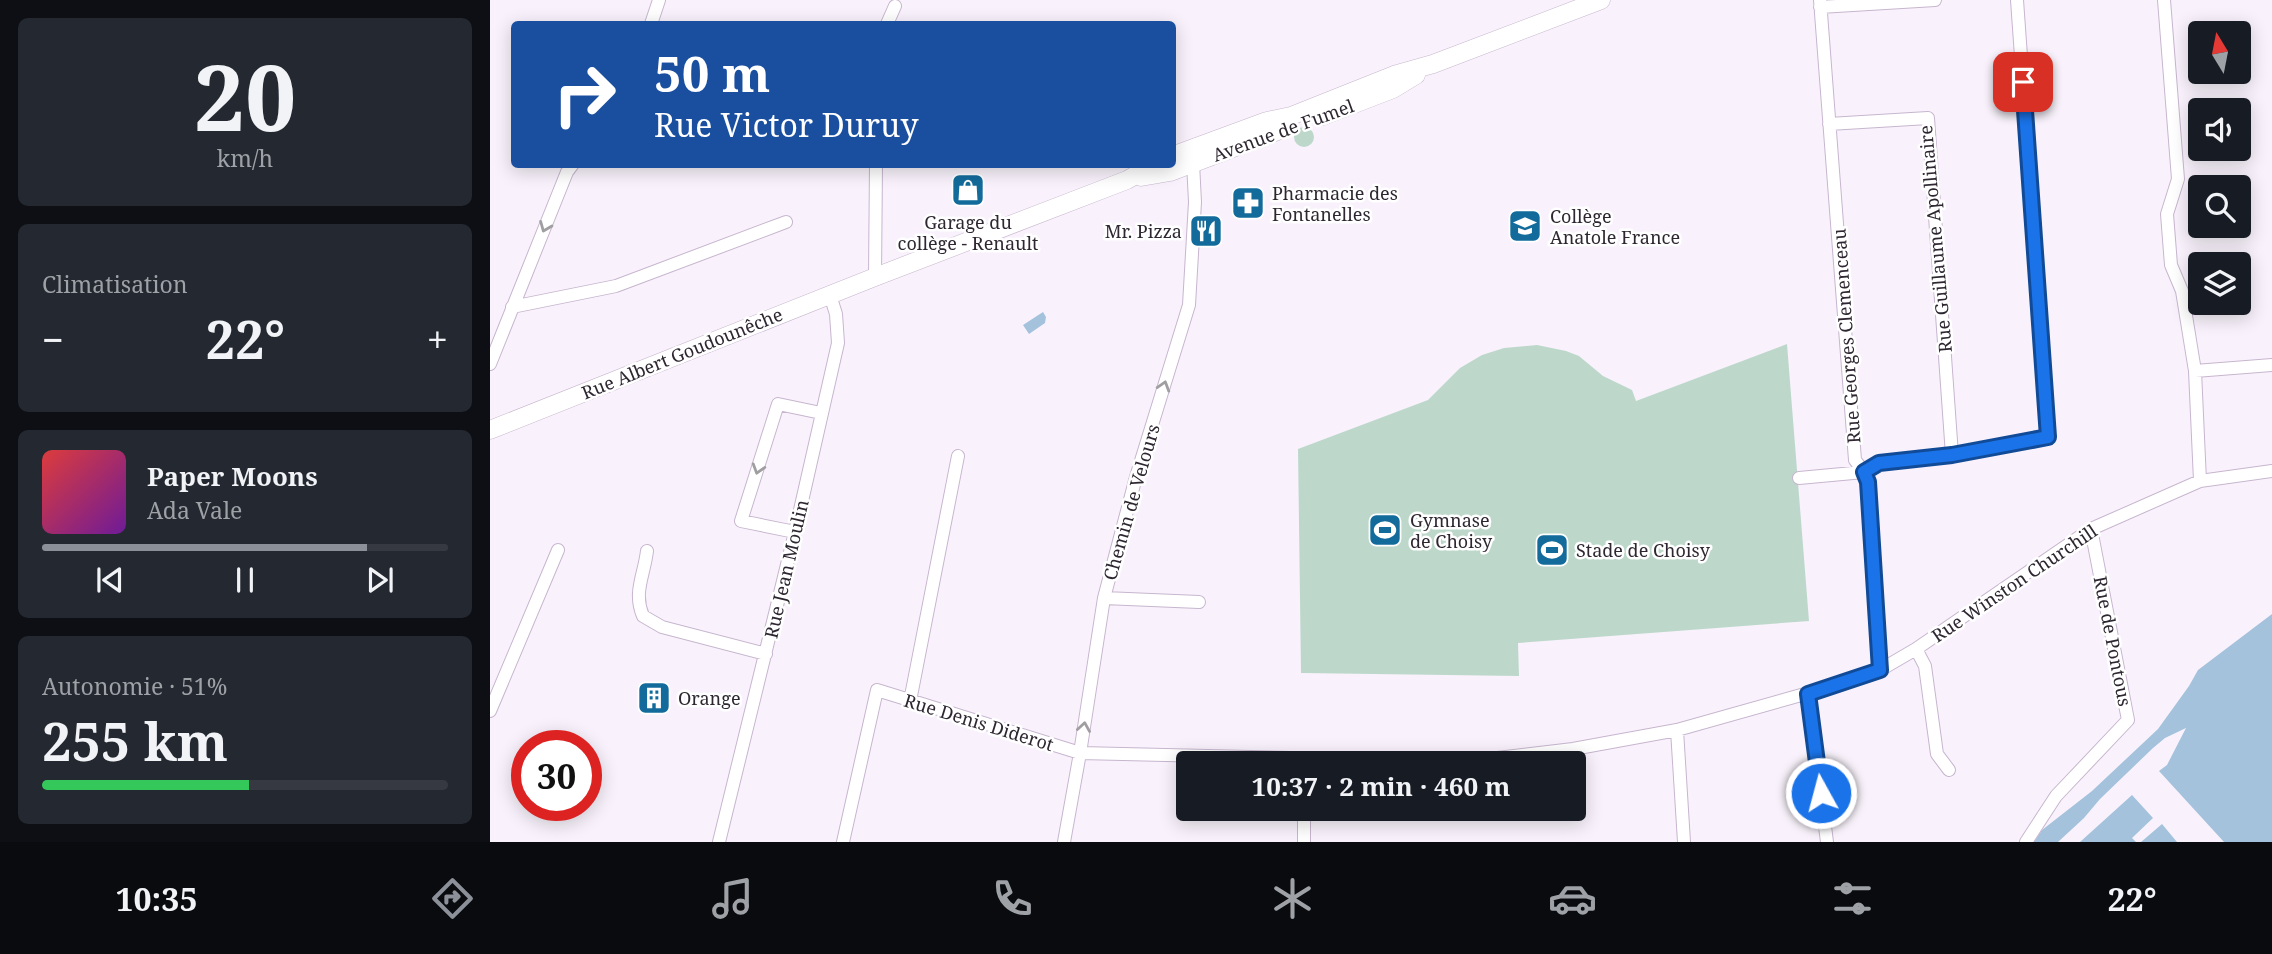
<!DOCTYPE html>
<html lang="fr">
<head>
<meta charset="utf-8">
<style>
  :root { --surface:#171b24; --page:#242831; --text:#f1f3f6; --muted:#9ea1a6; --line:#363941; --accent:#8c9099 }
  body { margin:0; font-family:"Noto Serif",serif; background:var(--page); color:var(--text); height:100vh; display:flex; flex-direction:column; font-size:26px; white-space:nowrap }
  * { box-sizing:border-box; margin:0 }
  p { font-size:23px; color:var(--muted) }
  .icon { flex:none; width:38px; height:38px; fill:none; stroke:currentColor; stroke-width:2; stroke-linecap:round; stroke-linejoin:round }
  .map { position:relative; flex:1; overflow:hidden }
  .panel { display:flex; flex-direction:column; gap:18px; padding:18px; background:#0d0f14; width:490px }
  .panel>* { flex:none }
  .top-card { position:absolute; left:21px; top:21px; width:665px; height:147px; border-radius:7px; box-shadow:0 4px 18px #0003; background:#1a4fa0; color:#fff; overflow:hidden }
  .needle { width:46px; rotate:350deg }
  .buttons { position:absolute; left:1698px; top:21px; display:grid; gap:14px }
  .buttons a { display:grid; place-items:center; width:63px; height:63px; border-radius:7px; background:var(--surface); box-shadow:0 4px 18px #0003; font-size:35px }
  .speed { position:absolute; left:21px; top:730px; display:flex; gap:14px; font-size:35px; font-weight:700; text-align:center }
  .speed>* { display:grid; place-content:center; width:91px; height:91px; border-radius:50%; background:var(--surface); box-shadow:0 4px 18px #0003; line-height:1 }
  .speed .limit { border:10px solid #d22; background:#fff; color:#111 }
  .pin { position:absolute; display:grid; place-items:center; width:60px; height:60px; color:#fff; margin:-30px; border-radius:14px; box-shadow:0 4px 10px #0006 }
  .me { position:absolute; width:77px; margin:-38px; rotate:353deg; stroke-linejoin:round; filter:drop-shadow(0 0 5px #0008) }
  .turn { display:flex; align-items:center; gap:24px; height:147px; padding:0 28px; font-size:32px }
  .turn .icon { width:91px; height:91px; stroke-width:2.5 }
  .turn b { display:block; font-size:49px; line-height:60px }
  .big { font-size:52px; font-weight:700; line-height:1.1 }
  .panel .tile { flex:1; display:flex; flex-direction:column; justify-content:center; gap:10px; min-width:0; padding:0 24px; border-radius:10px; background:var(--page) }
  .panel .dial { align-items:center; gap:0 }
  .dial b { font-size:91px; line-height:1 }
  .song { display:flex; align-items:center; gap:21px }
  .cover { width:84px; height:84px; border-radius:10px; background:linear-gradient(135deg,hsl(0 70% 55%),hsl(280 70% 35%)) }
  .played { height:7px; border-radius:4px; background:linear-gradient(90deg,var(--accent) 80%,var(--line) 80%) }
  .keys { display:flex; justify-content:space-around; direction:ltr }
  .heat { display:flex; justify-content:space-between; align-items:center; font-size:38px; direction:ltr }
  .charge { height:10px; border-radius:5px; background:linear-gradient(90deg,#34c759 51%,var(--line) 0) }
  .trip { position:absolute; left:686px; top:751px; width:410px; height:70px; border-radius:7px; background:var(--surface); box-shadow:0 4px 18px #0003; font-weight:700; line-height:70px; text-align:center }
  .tab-bar { display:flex; height:112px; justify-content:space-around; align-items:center; background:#090b0e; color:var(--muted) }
  .tab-bar .icon { width:49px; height:49px }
  .tab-bar .current { color:var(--accent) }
  .tab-bar b { font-size:32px; color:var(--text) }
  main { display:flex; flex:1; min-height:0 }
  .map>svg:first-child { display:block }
  .green { fill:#bdd8ca }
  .water { fill:#a4c2dc }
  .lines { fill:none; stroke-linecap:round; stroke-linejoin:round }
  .minor-casing { stroke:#c7b6ce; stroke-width:14 }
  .secondary-casing { stroke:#c7b6ce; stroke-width:19 }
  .minor { stroke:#fff; stroke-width:12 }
  .secondary { stroke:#fff; stroke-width:18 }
  .oneway { stroke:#a19ea2 }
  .route-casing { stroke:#114b97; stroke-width:18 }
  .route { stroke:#1a73e8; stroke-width:12 }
  .labels { text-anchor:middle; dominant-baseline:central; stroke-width:5; stroke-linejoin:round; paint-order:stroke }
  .street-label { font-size:18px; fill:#2e2731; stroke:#fff }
  .poi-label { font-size:18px; fill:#2e2731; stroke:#fff; text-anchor:start }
</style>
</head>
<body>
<main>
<section class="panel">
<div class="tile dial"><b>20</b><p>km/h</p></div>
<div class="tile"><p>Climatisation</p>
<div class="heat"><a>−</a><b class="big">22°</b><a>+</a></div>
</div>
<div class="tile">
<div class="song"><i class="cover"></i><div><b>Paper Moons</b><p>Ada Vale</p></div></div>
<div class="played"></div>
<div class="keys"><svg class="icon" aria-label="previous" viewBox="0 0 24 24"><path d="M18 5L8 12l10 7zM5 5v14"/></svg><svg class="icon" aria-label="pause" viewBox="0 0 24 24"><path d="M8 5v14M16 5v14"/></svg><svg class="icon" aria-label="next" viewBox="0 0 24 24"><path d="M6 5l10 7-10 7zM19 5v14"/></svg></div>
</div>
<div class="tile"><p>Autonomie · 51%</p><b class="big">255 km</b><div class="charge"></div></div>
</section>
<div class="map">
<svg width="1782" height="842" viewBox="0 0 1782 842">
  <rect width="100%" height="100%" fill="#f9f2fc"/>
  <!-- green -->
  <path class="green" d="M804 137a10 10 0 1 1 20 0a10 10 0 1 1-20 0Z
    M1297,344L1319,621L1028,643L1029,676L811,673L808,449L938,400L970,368L992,355L1014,348L1047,345L1076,351L1089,356L1113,376L1142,390L1146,401Z"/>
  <!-- water -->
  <path class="water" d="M553,312L556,317L555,323L539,334L533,325Z
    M1782,614V842H1734L1669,771L1677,765L1696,728L1675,738L1663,748L1610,799L1594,818L1568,842H1544L1552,830L1602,791L1668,729L1699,686L1708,670Z
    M1642,795L1663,818L1642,838L1646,842H1590Z
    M1672,824L1687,842H1651Z"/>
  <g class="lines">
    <defs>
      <path id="minor" d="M1330,0L1365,460L1374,472L1378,482L1390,670
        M1674,0L1688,179L1677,214L1681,265L1692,291L1705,371L1710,481
        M1330,7L1445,0
        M161,24L169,0
        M397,24L405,6
        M1339,124L1438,118L1462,455
        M385,277L386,164
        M22,307L126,286L296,222
        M0,364L77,172L83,164
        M1705,371L1782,365
        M1309,478L1374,472L1389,463L1462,455L1558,437L1527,0
        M305,532L251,521L288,404L331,413
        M157,551C154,576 143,592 153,616L172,627L276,654
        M614,598L709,602
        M1426,649L1435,666L1447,754L1459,770
        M1318,693L1337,842
        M420,701L468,456
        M0,711L68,550
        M814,808V842
        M229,842L305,532L348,343L346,314L340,295
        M353,842L387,690L590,753L974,762L1083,749L1187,730
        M574,842L590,753L614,598L646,477L699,305L705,202L703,163
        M1194,842L1187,730L1329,690L1390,670L1426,649L1601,529L1710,481L1782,471
        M1536,842L1566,796L1638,720L1601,529"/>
      <path id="secondary" d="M833,116L903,89L926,75
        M682,156L777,121L801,116L904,75L943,64L1111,0
        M651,177L680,172L790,130
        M0,430L385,277L637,180L665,164"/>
    </defs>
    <!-- minor casing -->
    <use href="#minor" class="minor-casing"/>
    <!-- secondary casing -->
    <use href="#secondary" class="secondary-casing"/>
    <!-- minor -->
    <use href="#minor" class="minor"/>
    <!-- secondary -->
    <use href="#secondary" class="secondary"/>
  </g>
  <!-- one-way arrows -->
  <defs><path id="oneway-chevron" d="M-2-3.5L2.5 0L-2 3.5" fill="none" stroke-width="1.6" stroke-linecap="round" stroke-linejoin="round" transform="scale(1.75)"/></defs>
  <g class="oneway">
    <use href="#oneway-chevron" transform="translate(55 227) rotate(112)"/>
    <use href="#oneway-chevron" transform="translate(674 386) rotate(-73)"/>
    <use href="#oneway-chevron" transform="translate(268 469) rotate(107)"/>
    <use href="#oneway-chevron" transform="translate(594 727) rotate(-81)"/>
  </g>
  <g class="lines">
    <defs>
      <path id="route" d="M1331,793L1318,694L1390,670L1378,482L1374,472L1389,463L1462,455L1558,437L1533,82"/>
    </defs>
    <!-- route casing -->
    <use href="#route" class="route-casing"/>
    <!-- route -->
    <use href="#route" class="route"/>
  </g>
  <!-- icons -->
  <defs>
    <symbol id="shop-square" viewBox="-11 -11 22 22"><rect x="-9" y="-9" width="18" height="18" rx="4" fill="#136b9b" stroke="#fff"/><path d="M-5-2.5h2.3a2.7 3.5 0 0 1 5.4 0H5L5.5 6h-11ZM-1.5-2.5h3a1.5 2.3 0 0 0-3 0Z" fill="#fff"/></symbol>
    <symbol id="pharmacy-square" viewBox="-11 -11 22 22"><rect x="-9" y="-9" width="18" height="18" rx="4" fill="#136b9b" stroke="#fff"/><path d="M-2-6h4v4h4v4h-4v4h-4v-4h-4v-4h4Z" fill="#fff"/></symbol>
    <symbol id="school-square" viewBox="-11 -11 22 22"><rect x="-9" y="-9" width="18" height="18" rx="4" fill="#136b9b" stroke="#fff"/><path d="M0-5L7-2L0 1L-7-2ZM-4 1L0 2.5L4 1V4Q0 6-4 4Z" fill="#fff"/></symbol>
    <symbol id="restaurant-square" viewBox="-11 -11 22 22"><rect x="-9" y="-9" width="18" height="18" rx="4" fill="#136b9b" stroke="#fff"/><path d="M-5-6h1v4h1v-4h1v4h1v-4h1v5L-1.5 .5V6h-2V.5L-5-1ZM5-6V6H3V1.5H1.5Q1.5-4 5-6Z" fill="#fff"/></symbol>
    <symbol id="stadium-square" viewBox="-11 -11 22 22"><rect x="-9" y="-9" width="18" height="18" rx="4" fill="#136b9b" stroke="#fff"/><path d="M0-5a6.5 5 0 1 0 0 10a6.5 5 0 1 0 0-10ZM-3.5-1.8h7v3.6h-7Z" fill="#fff"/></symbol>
    <symbol id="building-square" viewBox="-11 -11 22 22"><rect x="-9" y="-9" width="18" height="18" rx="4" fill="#136b9b" stroke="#fff"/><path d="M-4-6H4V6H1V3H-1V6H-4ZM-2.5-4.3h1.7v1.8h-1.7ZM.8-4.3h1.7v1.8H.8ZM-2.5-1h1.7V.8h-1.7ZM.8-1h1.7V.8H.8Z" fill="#fff"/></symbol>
  </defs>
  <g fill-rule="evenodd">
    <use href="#shop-square" x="459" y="171" width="38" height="38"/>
    <use href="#pharmacy-square" x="739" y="184" width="38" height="38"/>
    <use href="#school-square" x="1016" y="207" width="38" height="38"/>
    <use href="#restaurant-square" x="697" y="212" width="38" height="38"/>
    <use href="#stadium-square" x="876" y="511" width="38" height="38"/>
    <use href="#stadium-square" x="1043" y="531" width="38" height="38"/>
    <use href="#building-square" x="145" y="679" width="38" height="38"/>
  </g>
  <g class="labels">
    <!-- street labels -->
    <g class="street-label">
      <text transform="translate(793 130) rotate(-20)">Avenue de Fumel</text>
      <text transform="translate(1445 239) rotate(-95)">Rue Guillaume Apollinaire</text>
      <text transform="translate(1356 336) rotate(-94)">Rue Georges Clemenceau</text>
      <text transform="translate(192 353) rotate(-22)">Rue Albert Goudounêche</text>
      <text transform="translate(641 502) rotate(-74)">Chemin de Velours</text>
      <text transform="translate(296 569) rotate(-77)">Rue Jean Moulin</text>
      <text transform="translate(1524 583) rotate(-34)">Rue Winston Churchill</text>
      <text transform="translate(1623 641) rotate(79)">Rue de Pontous</text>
      <text transform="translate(489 722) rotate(17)">Rue Denis Diderot</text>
    </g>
    <!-- poi labels -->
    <g class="poi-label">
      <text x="782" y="193">Pharmacie des<tspan x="782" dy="21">Fontanelles</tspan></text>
      <text x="1060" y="216">Collège<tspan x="1060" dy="21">Anatole France</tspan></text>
      <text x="478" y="222" text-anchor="middle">Garage du<tspan x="478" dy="21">collège - Renault</tspan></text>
      <text x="692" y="231" text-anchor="end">Mr. Pizza</text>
      <text x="920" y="520">Gymnase<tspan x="920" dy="21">de Choisy</tspan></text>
      <text x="1086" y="550">Stade de Choisy</text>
      <text x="188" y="698">Orange</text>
    </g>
  </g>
</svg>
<div class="buttons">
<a><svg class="needle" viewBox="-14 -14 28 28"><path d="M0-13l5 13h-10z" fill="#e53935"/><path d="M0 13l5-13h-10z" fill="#9ea1a6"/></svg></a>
<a><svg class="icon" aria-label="sound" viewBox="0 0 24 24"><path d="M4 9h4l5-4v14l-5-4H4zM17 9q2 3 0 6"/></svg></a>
<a><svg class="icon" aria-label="search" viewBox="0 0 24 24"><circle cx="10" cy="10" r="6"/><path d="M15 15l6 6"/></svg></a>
<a><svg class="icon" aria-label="layers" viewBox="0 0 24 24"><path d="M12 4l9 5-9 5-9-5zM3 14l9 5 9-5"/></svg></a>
</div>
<div class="speed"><div class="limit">30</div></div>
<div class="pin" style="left:1533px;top:82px;background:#d93025"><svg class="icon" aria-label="arrive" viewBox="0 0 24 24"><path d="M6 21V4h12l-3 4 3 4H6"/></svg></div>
<svg class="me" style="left:1331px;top:793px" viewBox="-20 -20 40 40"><circle r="17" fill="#1a73e8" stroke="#fff" stroke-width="3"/><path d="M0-11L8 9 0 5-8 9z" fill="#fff"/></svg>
<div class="trip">10:37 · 2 min · 460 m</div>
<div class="top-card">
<div class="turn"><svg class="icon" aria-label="right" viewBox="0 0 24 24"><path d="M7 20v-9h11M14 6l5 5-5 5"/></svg><div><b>50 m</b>Rue Victor Duruy</div></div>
</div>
</div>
</main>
<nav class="tab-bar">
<b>10:35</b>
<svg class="icon current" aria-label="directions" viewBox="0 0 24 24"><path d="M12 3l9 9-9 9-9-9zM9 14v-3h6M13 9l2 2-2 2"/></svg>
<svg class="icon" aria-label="music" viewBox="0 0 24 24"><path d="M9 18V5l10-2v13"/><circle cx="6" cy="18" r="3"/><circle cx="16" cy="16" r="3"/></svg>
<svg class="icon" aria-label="phone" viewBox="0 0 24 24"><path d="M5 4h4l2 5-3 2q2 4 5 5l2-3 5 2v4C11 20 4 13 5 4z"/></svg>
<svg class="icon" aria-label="climate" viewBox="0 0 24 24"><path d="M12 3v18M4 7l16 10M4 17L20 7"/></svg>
<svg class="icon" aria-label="car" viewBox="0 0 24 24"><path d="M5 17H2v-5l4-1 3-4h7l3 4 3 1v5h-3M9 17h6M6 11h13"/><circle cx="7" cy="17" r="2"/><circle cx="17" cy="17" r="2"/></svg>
<svg class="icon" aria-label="filters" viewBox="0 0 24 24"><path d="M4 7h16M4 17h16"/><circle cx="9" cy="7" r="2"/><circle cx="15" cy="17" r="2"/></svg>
<b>22°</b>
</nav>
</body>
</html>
